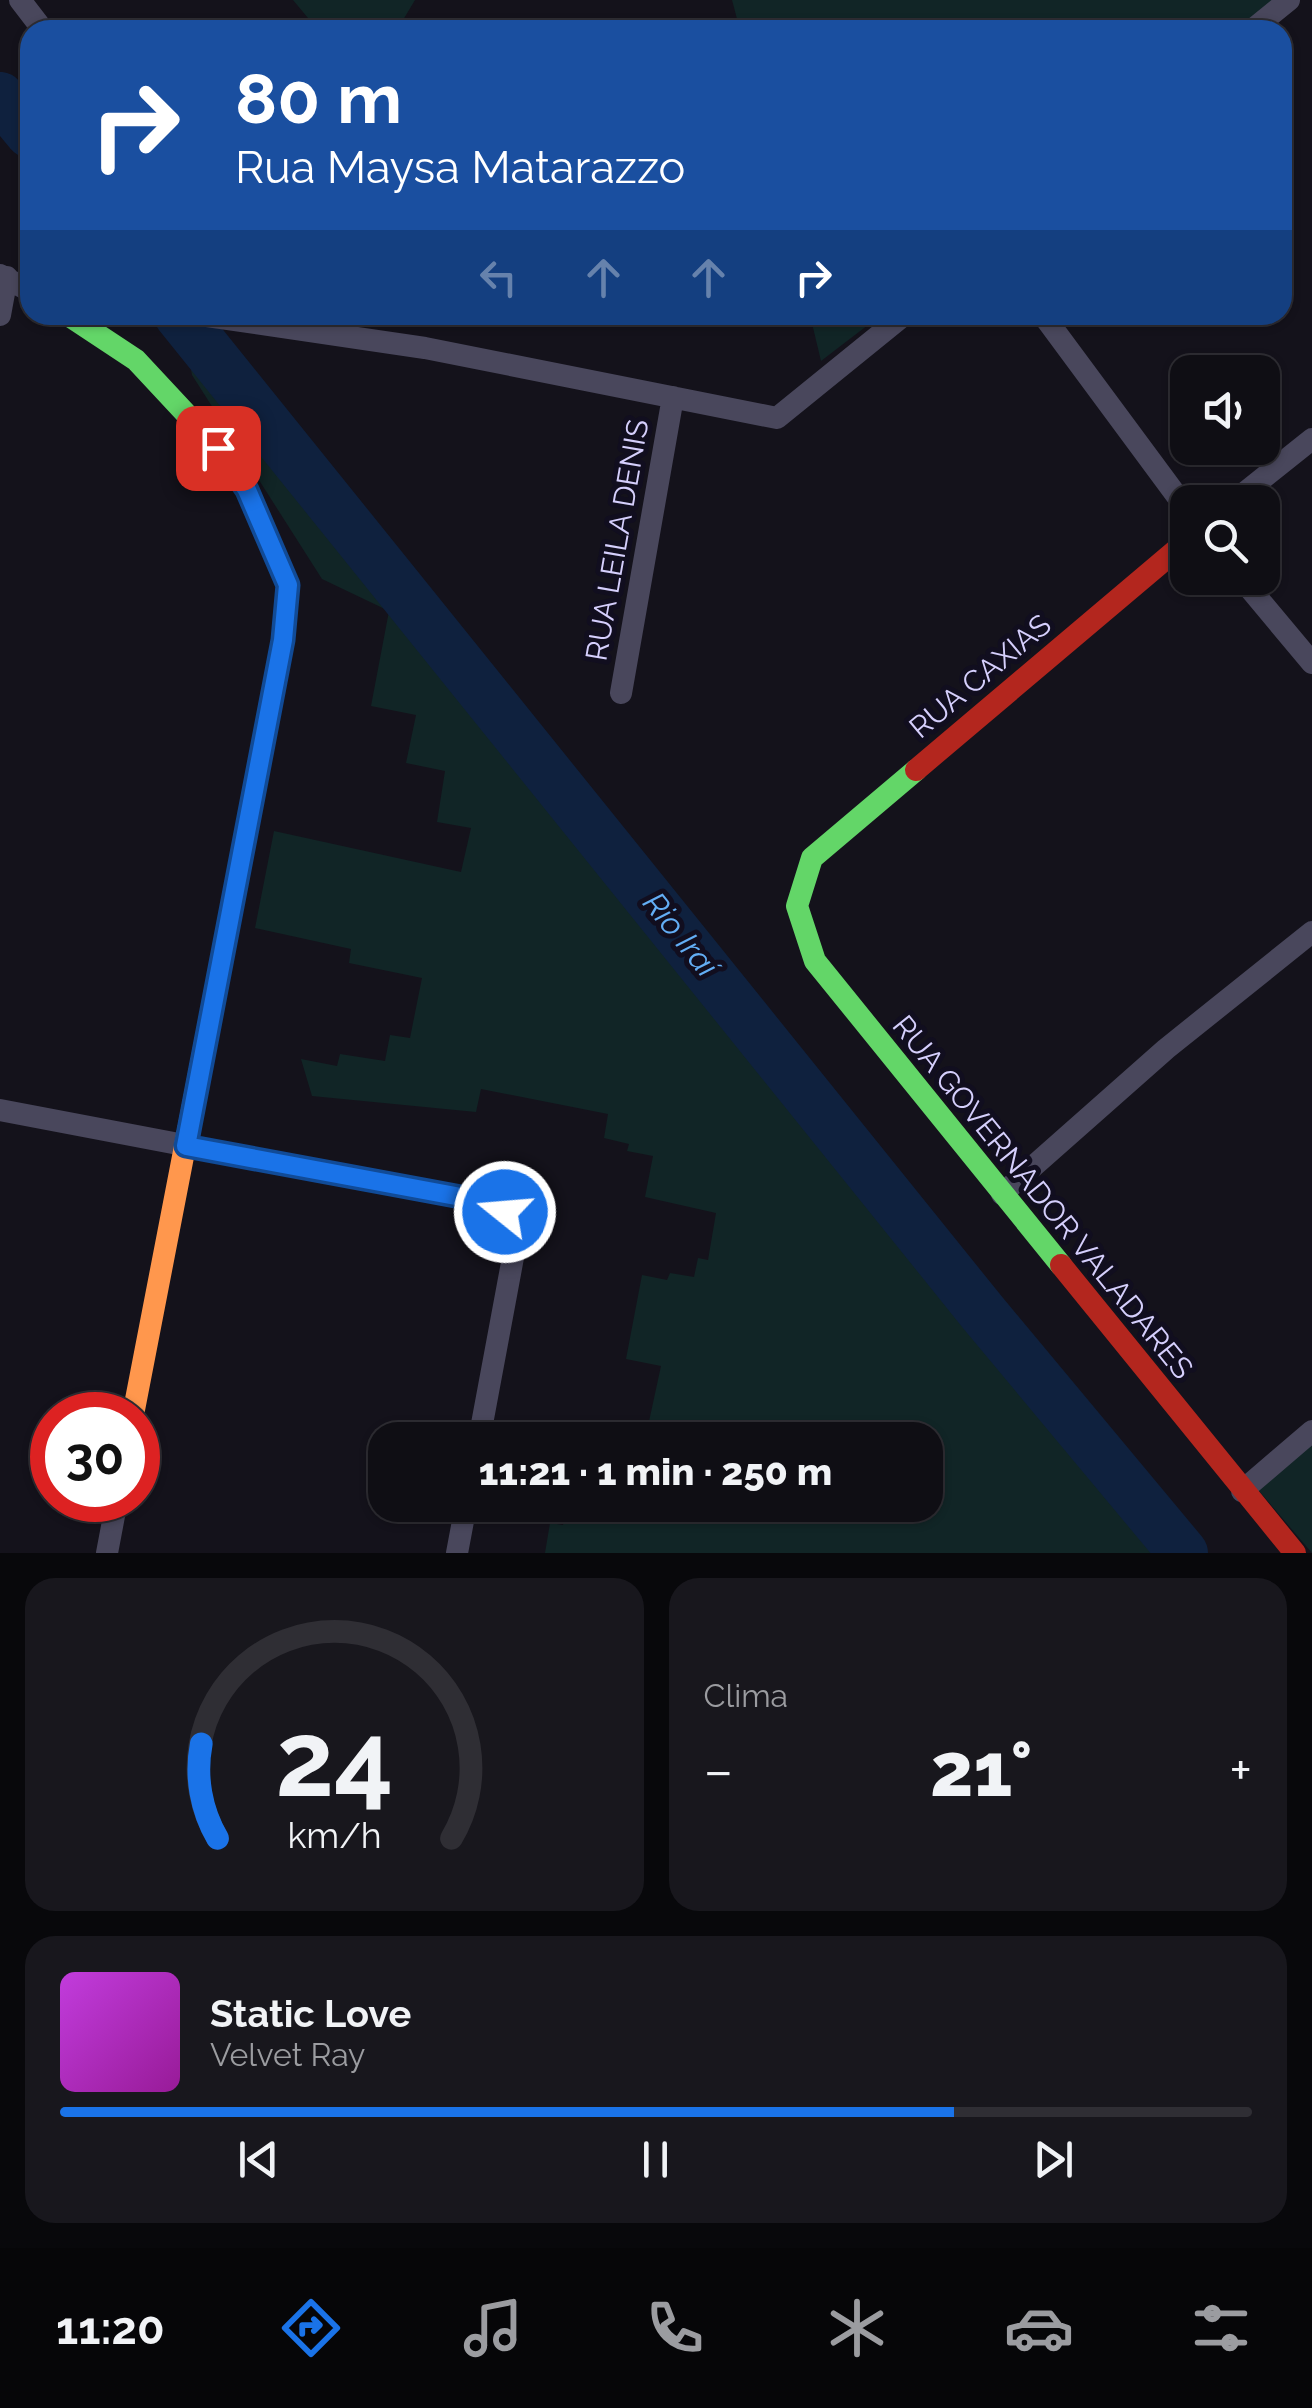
<!DOCTYPE html>
<html lang="pt">
<head>
<meta charset="utf-8">
<style>
  :root { --surface:#0f0e14; --page:#18171d; --text:#f1f3f6; --muted:#9b9ca0; --line:#2f2e34; --accent:#1a73e8 }
  body { margin:0; font-family:Raleway,sans-serif; background:var(--page); color:var(--text); height:100vh; display:flex; flex-direction:column; font-size:38px; white-space:nowrap }
  * { box-sizing:border-box; margin:0 }
  p { font-size:32px; color:var(--muted) }
  .icon { flex:none; width:55px; height:55px; fill:none; stroke:currentColor; stroke-width:2; stroke-linecap:round; stroke-linejoin:round }
  .map { position:relative; height:1553px; overflow:hidden }
  .drawer { display:flex; flex-direction:column; gap:25px; padding:25px; background:#08080b; flex:1 }
  .drawer>* { flex:none }
  .guide { position:absolute; left:20px; top:20px; width:1272px; height:305px; border-radius:30px; box-shadow:0 2px 8px #0004,0 0 0 2px var(--line); background:#1a4fa0; color:#fff; overflow:hidden }
  .buttons { position:absolute; left:1170px; top:355px; display:grid; gap:20px }
  .buttons a { display:grid; place-items:center; width:110px; height:110px; border-radius:20px; background:var(--surface); box-shadow:0 2px 8px #0004,0 0 0 2px var(--line); font-size:50px }
  .speed { position:absolute; left:30px; top:1392px; display:flex; gap:20px; font-size:50px; font-weight:700; text-align:center }
  .speed>* { display:grid; place-content:center; width:130px; height:130px; border-radius:50%; background:var(--surface); box-shadow:0 2px 8px #0004,0 0 0 2px var(--line); line-height:1 }
  .speed .limit { border:15px solid #d22; background:#fff; color:#111 }
  .pin { position:absolute; display:grid; place-items:center; width:85px; height:85px; color:#fff; margin:-42px; border-radius:20px; box-shadow:0 5px 15px #0006 }
  .me { position:absolute; width:110px; margin:-55px; rotate:287deg; stroke-linejoin:round; filter:drop-shadow(0 0 8px #0008) }
  .turn { display:flex; align-items:center; gap:35px; height:210px; padding:0 50px; font-size:45px }
  .turn .icon { width:130px; height:130px; stroke-width:2.5 }
  .turn b { display:block; font-size:70px; line-height:85px }
  .lanes { display:flex; align-items:center; height:95px; padding:0 50px; background:#0003; justify-content:center; gap:50px; direction:ltr }
  .lanes .off { opacity:.35 }
  .big { font-size:75px; font-weight:800; line-height:1.1 }
  .drawer .card { flex:1; display:flex; flex-direction:column; justify-content:center; gap:15px; min-width:0; padding:0 35px; border-radius:30px; background:var(--page) }
  .drawer .dial { align-items:center; gap:0 }
  .dial svg { height:260px; overflow:visible; fill:none; stroke:var(--line); stroke-width:7; stroke-linecap:round; text-anchor:middle }
  .dial text { fill:var(--text); stroke:none }
  .song { display:flex; align-items:center; gap:30px }
  .cover { width:120px; height:120px; border-radius:15px; background:linear-gradient(135deg,hsl(290 70% 55%),hsl(300 70% 35%)) }
  .played { height:10px; border-radius:5px; background:linear-gradient(90deg,var(--accent) 75%,var(--line) 75%) }
  .keys { display:flex; justify-content:space-around; direction:ltr }
  .heat { display:flex; justify-content:space-between; align-items:center; font-size:55px; direction:ltr }
  .drawer .tiles { flex:1; display:grid; gap:25px; grid-template-columns:1fr 1fr }
  .card:last-child { grid-column:span 2 }
  .trip { position:absolute; left:368px; top:1422px; width:575px; height:100px; border-radius:30px; background:var(--surface); box-shadow:0 2px 8px #0004,0 0 0 2px var(--line); font-weight:800; line-height:100px; text-align:center }
  .dock { display:flex; height:160px; justify-content:space-around; align-items:center; background:#060608; color:var(--muted) }
  .dock .icon { width:70px; height:70px }
  .dock .selected { color:var(--accent) }
  .dock b { font-size:45px; color:var(--text) }
  .map>svg:first-child { display:block }
  .green { fill:#112526 }
  .lines { fill:none; stroke-linecap:round; stroke-linejoin:round }
  .river { stroke:#0f213e; stroke-width:50 }
  .street { stroke:#49475c; stroke-width:22 }
  .fast { stroke:#63d668; stroke-width:22 }
  .slow { stroke:#ff974d; stroke-width:22 }
  .jam { stroke:#b3261e; stroke-width:22 }
  .route-casing { stroke:#114b97; stroke-width:25 }
  .route { stroke:#1a73e8; stroke-width:18 }
  .labels { text-anchor:middle; dominant-baseline:central; stroke-width:10; stroke-linejoin:round; paint-order:stroke }
  .street-label { font-size:30px; fill:#d5cffc; stroke:#110e1f }
  .water-label { font-size:32px; font-style:italic; fill:#63aef5; stroke:#110e1f }
</style>
</head>
<body>
<div class="map">
<svg width="1312" height="1553" viewBox="0 0 1312 1553">
  <rect width="100%" height="100%" fill="#14121b"/>
  <!-- green -->
  <path class="green" d="M293,0H415L397,30H318Z
    M732,0H1274L1237,30H740Z
    M810,315H881L821,361Z
    M186,340L209,344L613,871L1166,1553H545L550,1523L563,1525L565,1515H571L573,1505H925V1440H645L661,1366L626,1359L642,1275L667,1280L670,1273L694,1277L698,1258L708,1260L716,1213L645,1197L653,1156L627,1151L629,1144L604,1138L608,1114L481,1089L476,1112L312,1096L301,1059L337,1066L340,1054L385,1061L390,1035L410,1038L422,978L349,963L351,949L255,928L274,831L461,872L471,828L437,822L445,771L406,763L416,715L371,706L389,611L322,579L192,375Z
    M1312,1437V1553L1254,1485Z"/>
  <g class="lines">
    <!-- river -->
    <path class="river" d="M0,97L30,133
      M179,315L983,1313L1183,1553"/>
    <!-- street -->
    <path class="street" d="M20,0L43,30
      M1252,30L1289,0
      M0,275L30,291
      M0,315L7,277
      M200,315L425,348L777,418L904,315
      M1043,315L1188,511
      M1233,502L1312,439
      M1241,578L1312,663
      M621,693L673,397
      M0,1110L488,1203L510,1217L517,1236L479,1440
      M1002,1194L1166,1049L1312,932
      M1242,1491L1312,1431
      M107,1553L117,1500
      M457,1553L466,1505"/>
    <!-- fast -->
    <path class="fast" d="M68,315L136,360L218,448L247,490L288,585L283,641L246,831
      M916,770L812,858L797,906L815,961L1061,1265"/>
    <!-- slow -->
    <path class="slow" d="M133,1415L246,831"/>
    <!-- jam -->
    <path class="jam" d="M916,770L1188,540
      M1061,1265L1295,1553"/>
  </g>
  <g class="lines">
    <defs>
      <path id="route" d="M218,448L247,490L288,585L283,640L186,1146L488,1202L505,1212"/>
    </defs>
    <!-- route casing -->
    <use href="#route" class="route-casing"/>
    <!-- route -->
    <use href="#route" class="route"/>
  </g>
  <g class="labels">
    <!-- street labels -->
    <g class="street-label">
      <text transform="translate(617 540) rotate(-80)">RUA LEILA DENIS</text>
      <text transform="translate(980 676) rotate(-40)">RUA CAXIAS</text>
      <text transform="translate(1043 1197) rotate(51)">RUA GOVERNADOR VALADARES</text>
    </g>
    <!-- water labels -->
    <g class="water-label">
      <text transform="translate(681 934) rotate(51)">Rio Iraí</text>
    </g>
  </g>
</svg>
<div class="buttons">
<a><svg class="icon" aria-label="sound" viewBox="0 0 24 24"><path d="M4 9h4l5-4v14l-5-4H4zM17 9q2 3 0 6"/></svg></a>
<a><svg class="icon" aria-label="search" viewBox="0 0 24 24"><circle cx="10" cy="10" r="6"/><path d="M15 15l6 6"/></svg></a>
</div>
<div class="speed"><div class="limit">30</div></div>
<div class="pin" style="left:218px;top:448px;background:#d93025"><svg class="icon" aria-label="arrive" viewBox="0 0 24 24"><path d="M6 21V4h12l-3 4 3 4H6"/></svg></div>
<svg class="me" style="left:505px;top:1212px" viewBox="-20 -20 40 40"><circle r="17" fill="#1a73e8" stroke="#fff" stroke-width="3"/><path d="M0-11L8 9 0 5-8 9z" fill="#fff"/></svg>
<div class="trip">11:21 · 1 min · 250 m</div>
<div class="guide">
<div class="turn"><svg class="icon" aria-label="right" viewBox="0 0 24 24"><path d="M7 20v-9h11M14 6l5 5-5 5"/></svg><div><b>80 m</b>Rua Maysa Matarazzo</div></div>
<div class="lanes"><svg class="icon off" aria-label="left" viewBox="0 0 24 24"><path d="M17 20v-9H6M10 6l-5 5 5 5"/></svg><svg class="icon off" aria-label="ahead" viewBox="0 0 24 24"><path d="M12 20V5M6 11l6-6 6 6"/></svg><svg class="icon off" aria-label="ahead" viewBox="0 0 24 24"><path d="M12 20V5M6 11l6-6 6 6"/></svg><svg class="icon" aria-label="right" viewBox="0 0 24 24"><path d="M7 20v-9h11M14 6l5 5-5 5"/></svg></div>
</div>
</div>
<section class="drawer">
<div class="tiles">
<div class="card dial"><svg viewBox="0 0 100 80">
<path d="M14 69A42 42 0 1 1 86 69"/>
<path d="M14 69A42 42 0 0 1 9 40" stroke="#1a73e8"/>
<text x="50" y="56" font-size="32" font-weight="700">24</text>
<text x="50" y="72" font-size="11">km/h</text>
</svg></div>
<div class="card"><p>Clima</p>
<div class="heat"><a>−</a><b class="big">21°</b><a>+</a></div>
</div>
<div class="card">
<div class="song"><i class="cover"></i><div><b>Static Love</b><p>Velvet Ray</p></div></div>
<div class="played"></div>
<div class="keys"><svg class="icon" aria-label="previous" viewBox="0 0 24 24"><path d="M18 5L8 12l10 7zM5 5v14"/></svg><svg class="icon" aria-label="pause" viewBox="0 0 24 24"><path d="M8 5v14M16 5v14"/></svg><svg class="icon" aria-label="next" viewBox="0 0 24 24"><path d="M6 5l10 7-10 7zM19 5v14"/></svg></div>
</div>
</div>
</section>
<nav class="dock">
<b>11:20</b>
<svg class="icon selected" aria-label="directions" viewBox="0 0 24 24"><path d="M12 3l9 9-9 9-9-9zM9 14v-3h6M13 9l2 2-2 2"/></svg>
<svg class="icon" aria-label="music" viewBox="0 0 24 24"><path d="M9 18V5l10-2v13"/><circle cx="6" cy="18" r="3"/><circle cx="16" cy="16" r="3"/></svg>
<svg class="icon" aria-label="phone" viewBox="0 0 24 24"><path d="M5 4h4l2 5-3 2q2 4 5 5l2-3 5 2v4C11 20 4 13 5 4z"/></svg>
<svg class="icon" aria-label="climate" viewBox="0 0 24 24"><path d="M12 3v18M4 7l16 10M4 17L20 7"/></svg>
<svg class="icon" aria-label="car" viewBox="0 0 24 24"><path d="M5 17H2v-5l4-1 3-4h7l3 4 3 1v5h-3M9 17h6M6 11h13"/><circle cx="7" cy="17" r="2"/><circle cx="17" cy="17" r="2"/></svg>
<svg class="icon" aria-label="filters" viewBox="0 0 24 24"><path d="M4 7h16M4 17h16"/><circle cx="9" cy="7" r="2"/><circle cx="15" cy="17" r="2"/></svg>
</nav>
</body>
</html>
